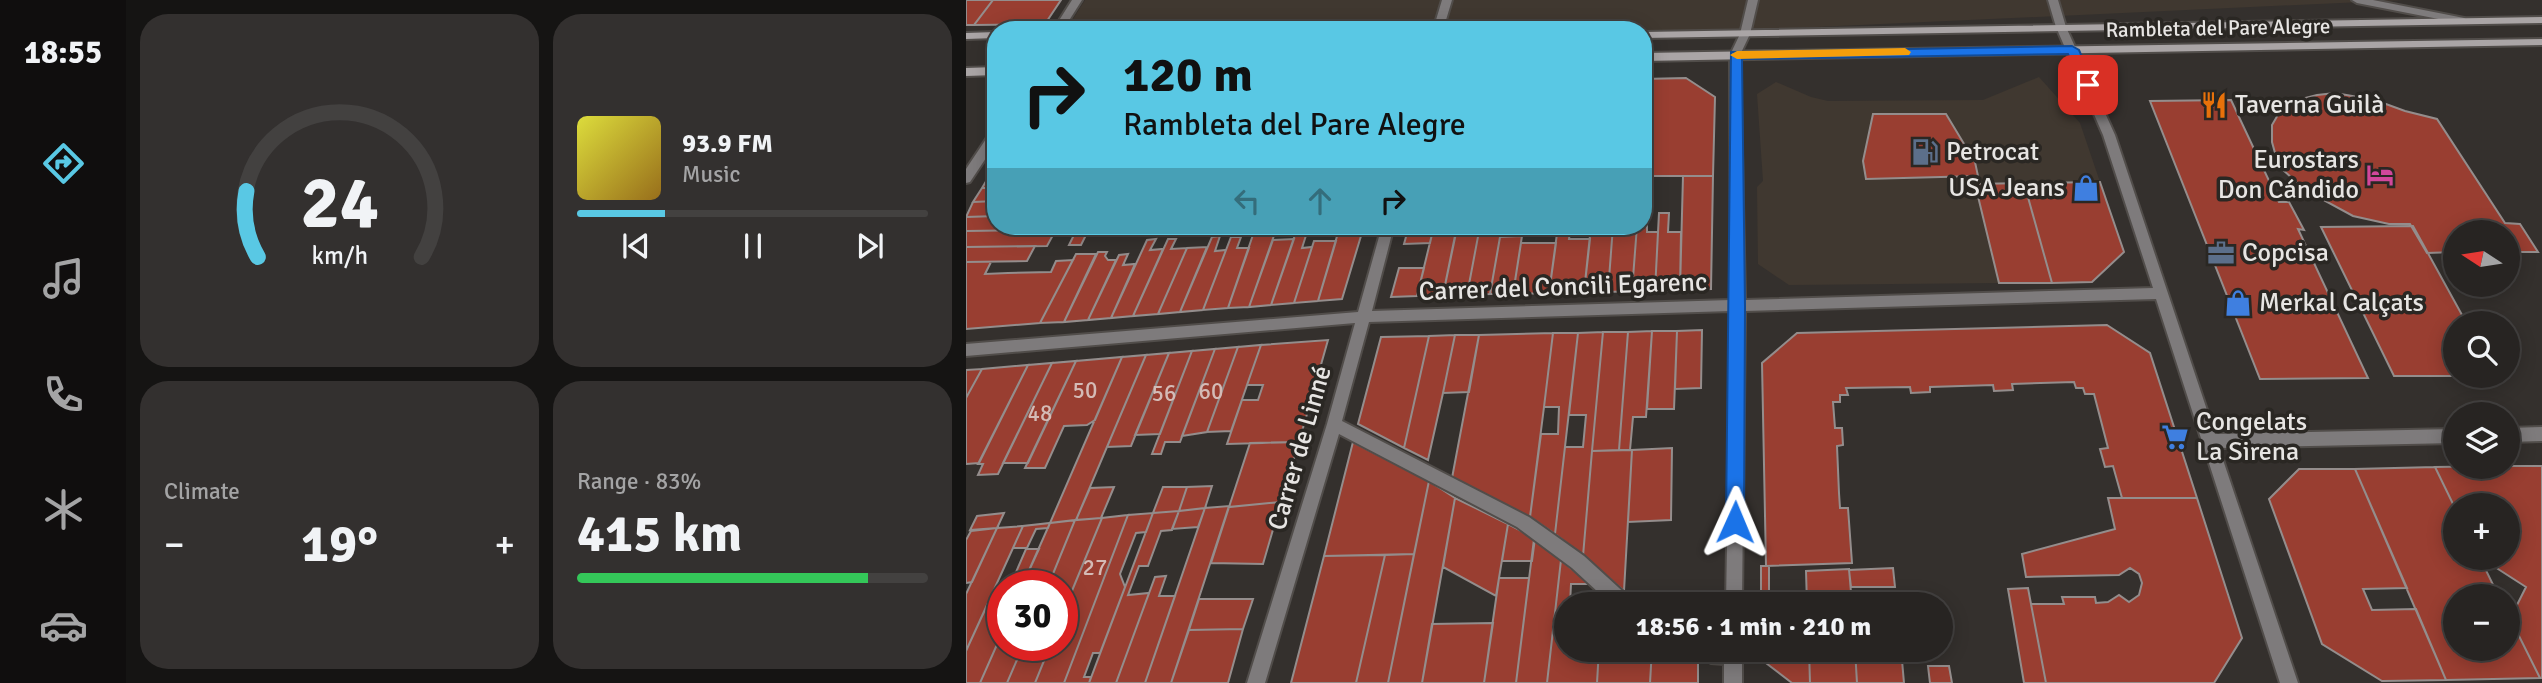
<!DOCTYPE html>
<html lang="en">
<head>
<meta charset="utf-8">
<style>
  :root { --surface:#272422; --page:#33302f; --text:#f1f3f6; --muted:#a4a4a5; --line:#434140; --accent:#59c8e4 }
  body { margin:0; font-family:Signika,sans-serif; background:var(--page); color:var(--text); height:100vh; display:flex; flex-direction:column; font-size:26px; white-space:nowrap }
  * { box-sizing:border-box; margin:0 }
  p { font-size:23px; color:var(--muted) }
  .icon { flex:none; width:38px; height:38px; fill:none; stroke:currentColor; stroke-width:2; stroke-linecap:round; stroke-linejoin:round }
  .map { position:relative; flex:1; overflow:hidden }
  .side { display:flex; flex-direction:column; gap:14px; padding:14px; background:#151413; width:840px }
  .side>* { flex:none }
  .hud { position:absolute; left:21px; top:21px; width:665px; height:214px; border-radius:28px; box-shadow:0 4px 18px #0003,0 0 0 2px var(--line); background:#59c8e4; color:#111; overflow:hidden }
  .needle { width:46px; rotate:282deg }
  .controls { position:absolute; left:1477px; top:220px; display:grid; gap:14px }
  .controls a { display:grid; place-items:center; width:77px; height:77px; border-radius:50%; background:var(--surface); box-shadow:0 4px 18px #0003,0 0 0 2px var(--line); font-size:35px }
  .speed { position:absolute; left:21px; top:570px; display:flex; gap:14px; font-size:35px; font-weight:700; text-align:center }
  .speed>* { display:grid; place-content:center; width:91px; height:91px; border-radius:50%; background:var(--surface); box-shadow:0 4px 18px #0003,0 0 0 2px var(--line); line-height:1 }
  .speed .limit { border:10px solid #d22; background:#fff; color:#111 }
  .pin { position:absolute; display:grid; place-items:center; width:60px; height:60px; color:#fff; margin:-30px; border-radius:14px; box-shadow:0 4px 10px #0006 }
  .me { position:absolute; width:77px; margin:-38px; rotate:1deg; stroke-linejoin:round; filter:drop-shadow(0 0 5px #0008) }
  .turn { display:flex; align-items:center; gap:24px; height:147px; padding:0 21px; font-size:32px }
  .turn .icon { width:91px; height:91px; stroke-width:2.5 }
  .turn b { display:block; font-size:49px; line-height:60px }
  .lanes { display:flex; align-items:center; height:66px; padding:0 21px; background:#0003; justify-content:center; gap:35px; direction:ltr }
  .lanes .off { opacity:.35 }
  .big { font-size:52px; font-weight:700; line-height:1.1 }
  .side .widget { flex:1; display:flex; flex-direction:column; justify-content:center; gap:10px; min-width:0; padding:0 24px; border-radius:28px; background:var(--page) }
  .side .dial { align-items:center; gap:0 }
  .dial svg { height:182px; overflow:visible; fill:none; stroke:var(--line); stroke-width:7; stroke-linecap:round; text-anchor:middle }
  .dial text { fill:var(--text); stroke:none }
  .song { display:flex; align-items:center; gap:21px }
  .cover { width:84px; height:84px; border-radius:10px; background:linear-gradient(135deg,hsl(60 70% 55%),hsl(40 70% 35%)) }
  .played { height:7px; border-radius:4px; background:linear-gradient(90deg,var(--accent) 25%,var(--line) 25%) }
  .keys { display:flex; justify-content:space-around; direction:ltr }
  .heat { display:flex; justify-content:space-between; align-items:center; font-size:38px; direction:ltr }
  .charge { height:10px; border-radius:5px; background:linear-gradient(90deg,#34c759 83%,var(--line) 0) }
  .side .tiles { flex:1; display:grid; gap:14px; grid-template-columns:repeat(2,1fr) }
  .trip { position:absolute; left:588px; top:592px; width:399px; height:70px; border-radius:35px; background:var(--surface); box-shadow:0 4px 18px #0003,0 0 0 2px var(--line); font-weight:700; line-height:70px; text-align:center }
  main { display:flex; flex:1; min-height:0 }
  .menu { display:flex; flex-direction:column; width:126px; justify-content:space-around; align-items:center; background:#100e0e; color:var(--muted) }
  .menu .icon { width:49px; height:49px }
  .menu .on { color:var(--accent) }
  .menu b { font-size:32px; color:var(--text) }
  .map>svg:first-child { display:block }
  .built { fill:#403830 }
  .building { fill:#993e31; stroke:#948d8c; stroke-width:2 }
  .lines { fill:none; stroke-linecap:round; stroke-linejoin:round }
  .street-casing { stroke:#514d4a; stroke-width:4 }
  .secondary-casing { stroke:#514d4a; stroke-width:4 }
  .street { fill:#7e7b7c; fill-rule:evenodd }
  .secondary { fill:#aaa5a6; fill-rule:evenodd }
  .route { fill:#1a73e8; stroke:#114b97; stroke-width:2 }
  .slow { fill:#f59e0b }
  .labels { text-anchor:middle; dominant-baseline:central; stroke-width:7; stroke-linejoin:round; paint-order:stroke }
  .far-street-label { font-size:21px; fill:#e7e5e3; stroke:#2a2723 }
  .number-label { font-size:23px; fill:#d4bbb6 }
  .poi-label { font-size:26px; fill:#e7e5e3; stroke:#2a2723; text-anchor:start }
  .street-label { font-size:26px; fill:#e7e5e3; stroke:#2a2723 }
</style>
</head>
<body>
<main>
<nav class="menu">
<b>18:55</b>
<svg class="icon on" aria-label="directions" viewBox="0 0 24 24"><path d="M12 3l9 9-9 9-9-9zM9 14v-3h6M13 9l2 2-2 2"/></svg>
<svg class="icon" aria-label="music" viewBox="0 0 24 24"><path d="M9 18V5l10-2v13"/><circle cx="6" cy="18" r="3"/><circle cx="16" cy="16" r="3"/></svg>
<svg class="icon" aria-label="phone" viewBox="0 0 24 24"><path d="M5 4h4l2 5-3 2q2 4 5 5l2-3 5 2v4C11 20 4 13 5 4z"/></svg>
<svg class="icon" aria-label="climate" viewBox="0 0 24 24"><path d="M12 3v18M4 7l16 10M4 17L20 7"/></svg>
<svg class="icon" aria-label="car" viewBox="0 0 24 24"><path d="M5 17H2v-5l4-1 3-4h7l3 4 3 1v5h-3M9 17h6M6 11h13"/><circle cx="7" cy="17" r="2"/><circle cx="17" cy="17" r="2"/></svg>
</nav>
<section class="side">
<div class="tiles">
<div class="widget dial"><svg viewBox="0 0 100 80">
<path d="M14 69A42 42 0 1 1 86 69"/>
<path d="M14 69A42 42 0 0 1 9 40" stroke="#59c8e4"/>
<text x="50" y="56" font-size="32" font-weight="700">24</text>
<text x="50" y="72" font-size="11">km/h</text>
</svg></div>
<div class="widget">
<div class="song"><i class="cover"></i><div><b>93.9 FM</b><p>Music</p></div></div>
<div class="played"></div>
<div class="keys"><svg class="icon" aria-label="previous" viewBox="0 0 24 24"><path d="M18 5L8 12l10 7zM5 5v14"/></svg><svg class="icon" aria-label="pause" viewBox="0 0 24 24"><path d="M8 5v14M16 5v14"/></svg><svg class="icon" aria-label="next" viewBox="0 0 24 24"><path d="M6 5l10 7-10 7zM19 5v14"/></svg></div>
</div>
<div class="widget"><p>Climate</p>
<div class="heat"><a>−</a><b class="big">19°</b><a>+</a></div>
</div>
<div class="widget"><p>Range · 83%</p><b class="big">415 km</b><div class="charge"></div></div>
</div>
</section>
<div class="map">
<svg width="1576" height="683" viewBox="0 0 1576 683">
  <rect width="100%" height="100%" fill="#34302d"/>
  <!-- built -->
  <path class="built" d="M119,0H1439L677,35V30H100Z
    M1073,77L1114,123L1134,182L1010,184L1033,283L823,285L792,264L791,187L797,181L791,94L810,82L845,97L862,101L1017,100Z"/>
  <!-- building -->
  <path class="building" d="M0,0H27L8,25H0Z
    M27,0H95L79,24L8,25Z
    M720,78L749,97L747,176H677V79Z
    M1369,93L1409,100L1439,111L1471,119L1539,223L1554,224L1572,252H1542V233H1489V252L1461,253L1444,224H1423L1387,216L1339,190L1316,169L1311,160L1306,142V125L1313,113L1324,102L1351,95Z
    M1265,100L1313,202H1323L1338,230L1332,229L1402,378L1294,379L1184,101Z
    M907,114H980L1009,162L1012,176L900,179L897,161Z
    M25,173H30V188H16Z
    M717,176H747L745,289L714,290Z
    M1134,182L1158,252L1126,282L1086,283L1058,183Z
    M1058,183L1086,283H1033L1009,184Z
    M16,188H30V201L7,202Z
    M30,201V216L0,217L7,202Z
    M693,213H703L702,232H715L714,290L689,291Z
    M677,215H681V232H692L689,291H666L671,226H677Z
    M30,216V226H125L123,229L0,231V217Z
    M290,226L311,227L283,307L262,308Z
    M311,226H332L330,234L308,235Z
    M332,226H343L336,248L346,247L328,303L305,305Z
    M374,226H398L376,299L352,301Z
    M443,226H468L464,243L438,244Z
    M468,226H491L477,295L451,296Z
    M507,226H514L501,295H477L490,233H506Z
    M514,226H536L524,294L501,295Z
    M592,226H605L603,239H624L618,292L583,293Z
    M625,226H647L642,292H618Z
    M647,226H671L666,291L642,292Z
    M1447,226L1501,324H1489V376H1428L1355,227Z
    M123,229L115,245H103L108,235H87L81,246L0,247V231Z
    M254,236L249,251L260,250L237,310L214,312L246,237Z
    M556,236L547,294H524L534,237Z
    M265,237H275L271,248H283L262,308L237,310Z
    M190,239L184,250L197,249L167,316L145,318L181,240Z
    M202,239H210L205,249L221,248L192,314L167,316Z
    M328,239L305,305L283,307L307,240Z
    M348,241H370L352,301L328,303Z
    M555,243H590L583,293L547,294Z
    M69,246L61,261L0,262V247Z
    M241,247L214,312L192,314L221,248Z
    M132,252H141L139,256L142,260H150L122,320L98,322Z
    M110,254H130L98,322L74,323Z
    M162,254L157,265L169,264L145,318L122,320L153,255Z
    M107,260L74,323L0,329V262H25L19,274L42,273L85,272L90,261Z
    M433,268H458L451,296L425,297Z
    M1141,325L1184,353L1231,498H1156L1147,466L1139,467L1134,449L1142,448L1128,394H1119L1117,388H1110L1108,382L1046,384L1047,390L1028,391L1027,385L964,387V392L945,393L944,387L880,388L882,395H874V402H867L869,428H876L877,445L871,446L873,493L874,508H882L886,563L800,566L796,363L831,333Z
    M736,330L735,388L709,389L711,331Z
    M686,331H711L708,409H681Z
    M686,331L680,417H667L664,450H653L662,332Z
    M637,332H662L653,450L626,451Z
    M637,332L626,451L617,556L589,534L599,447H617L620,415H603L612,333Z
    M587,333H612L589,534L564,517L575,434H592L593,407H578Z
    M587,333L578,407L564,517L486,478L513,335Z
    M489,335H513L503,392L477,393Z
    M489,335L477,393L462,460L438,448L463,336Z
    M463,336L438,448L392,424L415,337Z
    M362,340L333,442L261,444L276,400H292L297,385H281L295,345Z
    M295,345L265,431L241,432L272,347Z
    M272,347L241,432L216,436L249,349Z
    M249,349L214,442H199L195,454H186L226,351Z
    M226,351L194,434L169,435L203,353Z
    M203,353L165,446L141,447L180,355Z
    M180,355L110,520L84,523L156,357Z
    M156,357L129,420L121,425L98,426L79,468H59L110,361Z
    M110,361L62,463H37L86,363Z
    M86,363L32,474L12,475L17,464H12L62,365Z
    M62,365L13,463L0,464V398L16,369Z
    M16,369L0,398V370Z
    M333,442L315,502L263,507L284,443Z
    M387,442L463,481L448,554L358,556Z
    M706,448L705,520L662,522L666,450Z
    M666,450L658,591L617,556L626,451Z
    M1542,466H1576V678H1574L1542,614V607H1550L1560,587L1515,558H1542V506H1489V508L1469,467Z
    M1469,467L1489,508V558H1514L1533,597H1489V649H1542V614L1574,678L1480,680L1389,469Z
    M1333,469H1389L1441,588L1397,589L1406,610L1450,609L1480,680L1416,681L1356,644L1303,499Z
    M463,481L489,498L456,683H422Z
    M246,486L239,508L213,511L221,487Z
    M148,487L135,518L110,520L124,488Z
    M197,487H221L213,511L187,513Z
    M489,498L542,524L530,596L477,567Z
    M1142,498H1231L1276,638L1248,683H1080L1065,604H1098L1096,597H1129L1130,603L1142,602L1153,595L1163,602L1173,595L1176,583L1173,574L1164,568L1153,575L1060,577L1056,554L1149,529Z
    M315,502L297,564L245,563L263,507Z
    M263,506L205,683H179L239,508Z
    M239,508L232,527L206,529L213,511Z
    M213,511L206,530L195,531L182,566H173L162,595L183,593L150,683H123L187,513Z
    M38,513L31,528L4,530L11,516Z
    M187,513L180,532L170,533L154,574L159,587L134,653H127L118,677H125L123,683H98L162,515Z
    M162,515L98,683H69L84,646H96V615L136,518Z
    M136,518L96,615V586H82L109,520Z
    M109,520L82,586H56L84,523Z
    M84,523L82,528L70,529L61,548H47L57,526Z
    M542,524L569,538L566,561H536Z
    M57,526L47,548L0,651V594L31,528Z
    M31,528L6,582L0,583V540L5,531Z
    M568,539L595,560L581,683H550Z
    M60,549H73L56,586H44Z
    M448,554L422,683H390L419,555Z
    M419,555L390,683H325L358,556Z
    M595,560L624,584H605L604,604H600V649H633L631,683H581Z
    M795,566H803V593L841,592V604H795Z
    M927,568L929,587H885L883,570Z
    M883,569L886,604H841L840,571Z
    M200,576L193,596H209L179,683H150L189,577Z
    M533,578H563L550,683H518Z
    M1062,588L1065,604L1080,683H1058L1042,589Z
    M233,599H287L277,629L223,630Z
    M37,600V631L14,683H0V651L23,601Z
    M527,623L518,683H456L466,624Z
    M277,629L262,683H205L223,630Z
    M37,631V646H57L41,683H14Z
    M57,646H84L69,683H41Z
    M633,649H686L684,683H631Z
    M686,649H718L723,652L732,660V683H684Z
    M796,649H843L844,683H826L796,660Z
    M843,649H889L891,683H844Z
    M889,649H935L938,683H891Z
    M962,666H983L986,683H964Z"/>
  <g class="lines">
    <defs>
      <path id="street" d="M106,0H116L97,30H87Z
        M476,0H486L477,30H467Z
        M782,0H792L784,34L774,55L779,300L1187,288L1137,135L1090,27L1082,0H1092L1100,27L1149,135L1249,434L1489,429V443L1253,448L1332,683H1314L1190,299L779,311L776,604H760L765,311L403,322L376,421L563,517L618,556L664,598L666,604H645L606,568L551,527L373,434L299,683H281L361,424L389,323L0,356V344L392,312L416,226H428L406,311L765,300L764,55L774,34Z
        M1386,0H1407L1498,18L1503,21L1498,24L1391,3Z
        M30,129V143L4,182L0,183V169L26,130Z
        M1576,427V441L1542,442V428Z
        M725,649H776V683H758V664L745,663L728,655Z"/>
      <path id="secondary" d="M1576,17V23L677,38V32Z
        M30,32V38L0,39V33Z
        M1576,39V45L677,61V53Z
        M30,67V75L0,76V68Z"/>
    </defs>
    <!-- street casing -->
    <use href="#street" class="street-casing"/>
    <!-- secondary casing -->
    <use href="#secondary" class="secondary-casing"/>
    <!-- street -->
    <use href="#street" class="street"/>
    <!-- secondary -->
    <use href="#secondary" class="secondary"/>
  </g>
  <!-- route -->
  <path class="route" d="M1106,46L1113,50L1128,85L1126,88H1117L1102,54L776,59L779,306L778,522L775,528L769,531L762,528L760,522L765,52Z"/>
  <!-- slow -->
  <path class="slow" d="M939,48L945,52L943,55L771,59L764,55L771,51Z"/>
  <!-- icons -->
  <defs>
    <symbol id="restaurant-bare" viewBox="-9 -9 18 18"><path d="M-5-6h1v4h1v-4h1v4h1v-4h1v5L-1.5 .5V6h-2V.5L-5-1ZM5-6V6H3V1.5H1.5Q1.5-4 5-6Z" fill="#e8710a" stroke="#2a2723" stroke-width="2.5" paint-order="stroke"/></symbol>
    <symbol id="fuel-bare" viewBox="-9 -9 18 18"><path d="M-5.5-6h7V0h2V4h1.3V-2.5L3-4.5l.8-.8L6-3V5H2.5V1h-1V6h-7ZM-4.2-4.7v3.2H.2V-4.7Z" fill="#5c6f8a" stroke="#2a2723" stroke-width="2.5" paint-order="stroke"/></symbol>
    <symbol id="hotel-bare" viewBox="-9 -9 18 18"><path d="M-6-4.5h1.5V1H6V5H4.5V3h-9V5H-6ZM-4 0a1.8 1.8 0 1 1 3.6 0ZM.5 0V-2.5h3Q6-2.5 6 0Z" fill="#d1479c" stroke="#2a2723" stroke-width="2.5" paint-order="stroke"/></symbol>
    <symbol id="shop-bare" viewBox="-9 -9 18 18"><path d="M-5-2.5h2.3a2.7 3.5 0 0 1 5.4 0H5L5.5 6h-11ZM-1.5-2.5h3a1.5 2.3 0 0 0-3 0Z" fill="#3f7fe0" stroke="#2a2723" stroke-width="2.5" paint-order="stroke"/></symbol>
    <symbol id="office-bare" viewBox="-9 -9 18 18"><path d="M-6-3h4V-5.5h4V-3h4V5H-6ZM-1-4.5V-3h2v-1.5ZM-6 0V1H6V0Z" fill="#5c6f8a" stroke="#2a2723" stroke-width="2.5" paint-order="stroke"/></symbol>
    <symbol id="supermarket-bare" viewBox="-9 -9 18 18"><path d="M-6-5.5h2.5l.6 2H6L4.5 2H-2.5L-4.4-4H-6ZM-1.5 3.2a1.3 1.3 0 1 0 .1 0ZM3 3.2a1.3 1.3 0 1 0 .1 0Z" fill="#3f7fe0" stroke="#2a2723" stroke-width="2.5" paint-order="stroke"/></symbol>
  </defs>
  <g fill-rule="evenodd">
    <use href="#restaurant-bare" x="1229" y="86" width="38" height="38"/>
    <use href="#fuel-bare" x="940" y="133" width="38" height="38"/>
    <use href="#hotel-bare" x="1395" y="156" width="38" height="38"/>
    <use href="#shop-bare" x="1101" y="169" width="38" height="38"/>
    <use href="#office-bare" x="1236" y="234" width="38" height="38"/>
    <use href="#shop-bare" x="1253" y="284" width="38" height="38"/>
    <use href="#supermarket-bare" x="1190" y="418" width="38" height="38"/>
  </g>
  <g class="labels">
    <!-- far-street labels -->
    <g class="far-street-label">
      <text transform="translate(1252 28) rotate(-1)">Rambleta del Pare Alegre</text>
    </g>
    <!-- number labels -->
    <g class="number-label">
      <text x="119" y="390">50</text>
      <text x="245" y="391">60</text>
      <text x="198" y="393">56</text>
      <text x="74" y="413">48</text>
      <text x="129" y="567">27</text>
    </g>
    <!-- poi labels -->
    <g class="poi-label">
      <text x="1269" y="105">Taverna Guilà</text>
      <text x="980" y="152">Petrocat</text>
      <text x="1393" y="160" text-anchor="end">Eurostars<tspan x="1393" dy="30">Don Cándido</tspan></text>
      <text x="1099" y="188" text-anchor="end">USA Jeans</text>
      <text x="1276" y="253">Copcisa</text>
      <text x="1293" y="303">Merkal Calçats</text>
      <text x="1230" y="422">Congelats<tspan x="1230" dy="30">La Sirena</tspan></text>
    </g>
    <!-- street labels -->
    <g class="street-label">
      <text transform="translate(597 287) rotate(-2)">Carrer del Concili Egarenc</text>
      <text transform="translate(334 448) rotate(-74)">Carrer de Linné</text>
    </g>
  </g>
</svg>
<div class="controls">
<a><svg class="needle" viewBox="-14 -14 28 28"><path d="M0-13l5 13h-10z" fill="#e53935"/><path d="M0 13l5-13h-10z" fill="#a4a4a5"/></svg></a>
<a><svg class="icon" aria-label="search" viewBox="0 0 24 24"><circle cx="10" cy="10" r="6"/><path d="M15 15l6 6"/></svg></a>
<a><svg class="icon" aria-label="layers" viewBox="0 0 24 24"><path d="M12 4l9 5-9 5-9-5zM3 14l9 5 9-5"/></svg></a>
<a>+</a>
<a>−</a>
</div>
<div class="speed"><div class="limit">30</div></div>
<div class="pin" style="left:1122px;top:85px;background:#d93025"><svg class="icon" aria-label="arrive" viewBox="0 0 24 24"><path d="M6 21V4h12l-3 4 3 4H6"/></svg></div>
<svg class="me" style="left:769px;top:522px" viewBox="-20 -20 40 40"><path d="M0-17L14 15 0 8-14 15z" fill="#1a73e8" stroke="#fff" stroke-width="4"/></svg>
<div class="trip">18:56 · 1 min · 210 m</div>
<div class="hud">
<div class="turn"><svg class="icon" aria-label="right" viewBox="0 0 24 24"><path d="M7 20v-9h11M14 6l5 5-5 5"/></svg><div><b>120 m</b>Rambleta del Pare Alegre</div></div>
<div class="lanes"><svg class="icon off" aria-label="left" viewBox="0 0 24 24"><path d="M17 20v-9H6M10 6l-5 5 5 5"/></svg><svg class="icon off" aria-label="ahead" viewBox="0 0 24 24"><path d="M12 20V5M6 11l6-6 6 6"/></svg><svg class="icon" aria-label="right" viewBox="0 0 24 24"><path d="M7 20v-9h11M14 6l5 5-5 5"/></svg></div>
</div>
</div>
</main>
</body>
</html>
